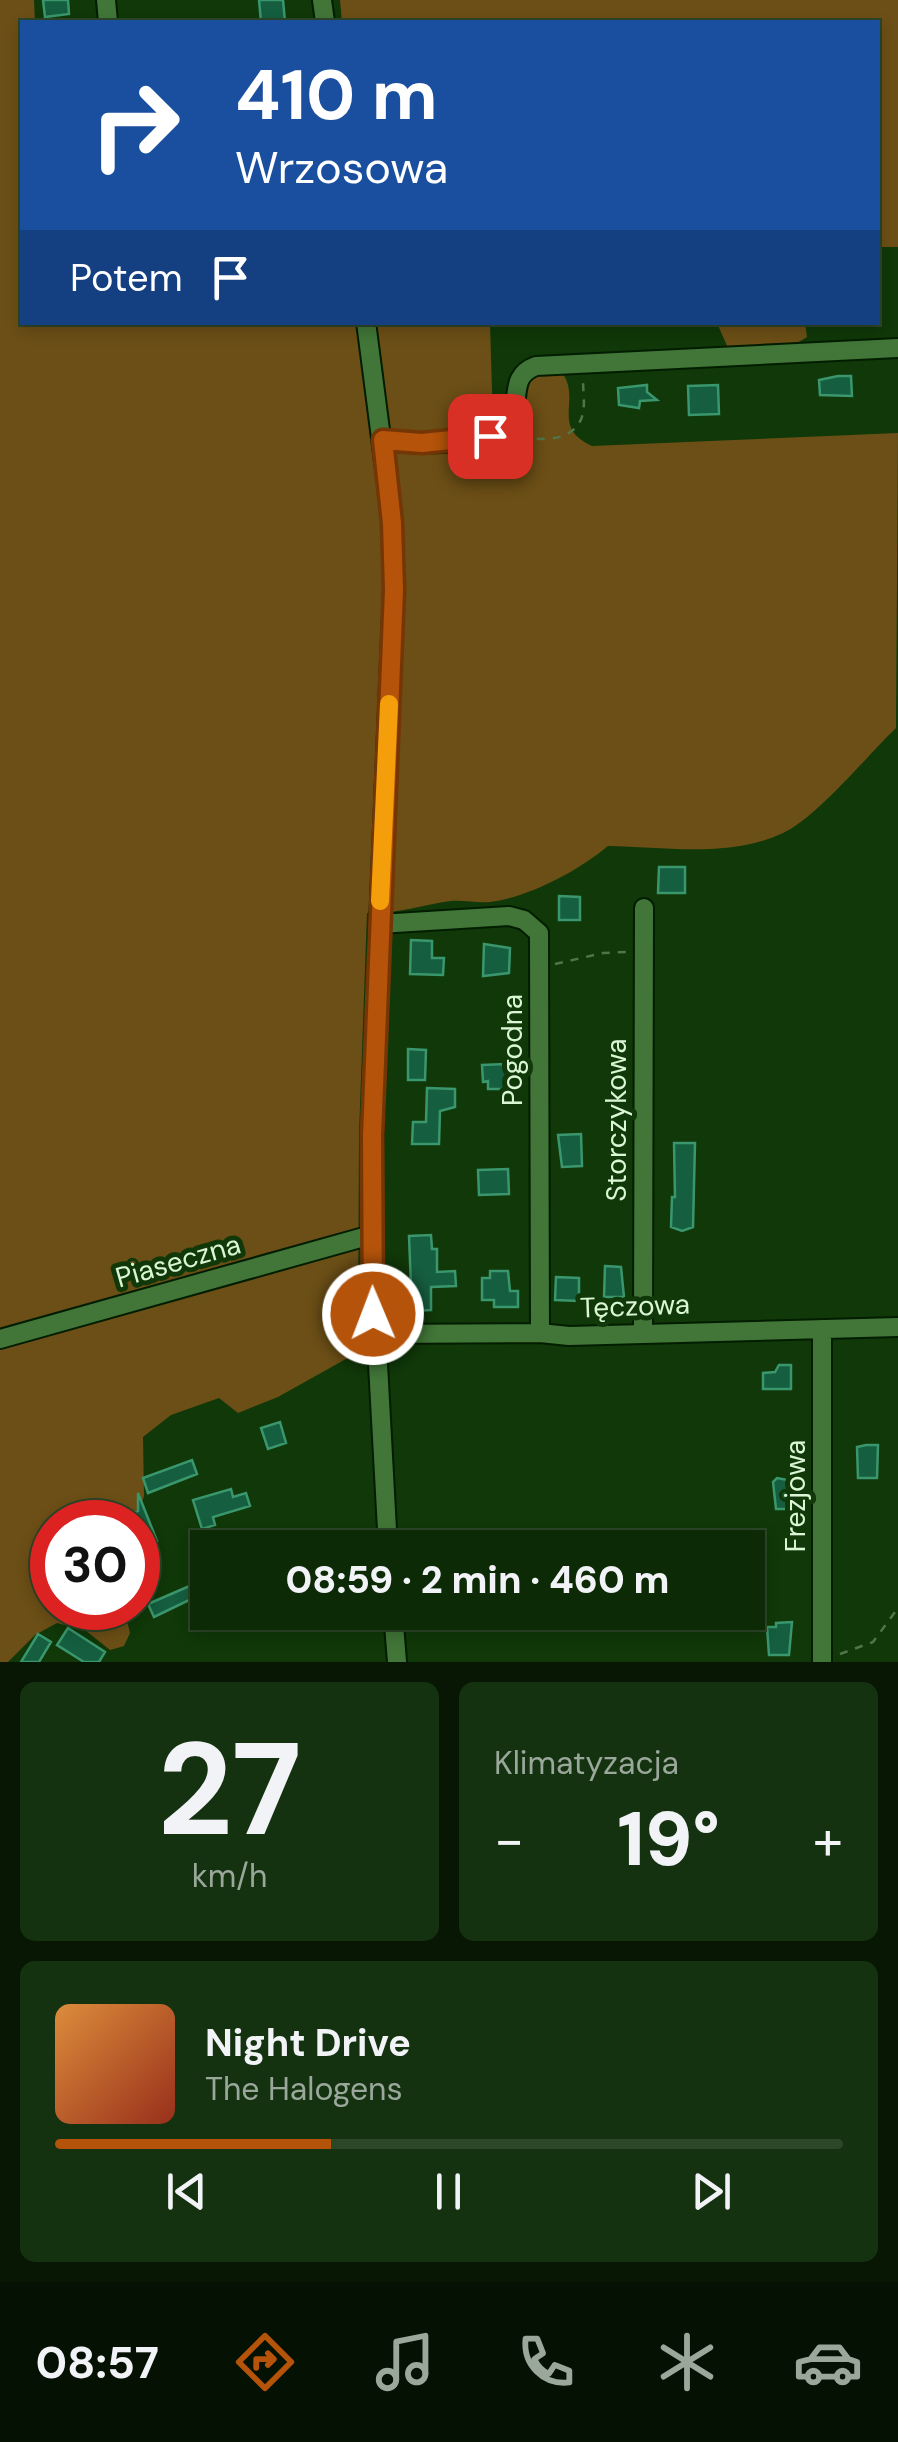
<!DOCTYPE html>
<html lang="pl">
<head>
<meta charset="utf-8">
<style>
  :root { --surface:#0c2a06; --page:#153210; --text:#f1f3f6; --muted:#9aa79b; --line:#2c4628; --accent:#b45309 }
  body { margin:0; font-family:"DM Sans",sans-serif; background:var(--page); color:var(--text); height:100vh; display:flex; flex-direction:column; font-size:38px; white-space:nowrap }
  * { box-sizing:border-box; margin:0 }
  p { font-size:32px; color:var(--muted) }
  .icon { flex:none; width:55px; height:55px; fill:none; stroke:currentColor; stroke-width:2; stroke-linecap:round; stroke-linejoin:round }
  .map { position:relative; height:1662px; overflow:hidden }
  .drawer { display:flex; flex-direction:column; gap:20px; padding:20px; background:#071703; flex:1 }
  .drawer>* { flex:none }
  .guide { position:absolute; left:20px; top:20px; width:860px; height:305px; border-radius:0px; box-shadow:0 5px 15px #0003,0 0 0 2px var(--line); background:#1a4fa0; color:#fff; overflow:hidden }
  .speed { position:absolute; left:30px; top:1500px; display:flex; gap:20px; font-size:50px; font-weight:700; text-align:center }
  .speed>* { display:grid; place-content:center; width:130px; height:130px; border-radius:50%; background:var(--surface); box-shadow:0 5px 15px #0003,0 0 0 2px var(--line); line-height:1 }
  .speed .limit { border:15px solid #d22; background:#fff; color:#111 }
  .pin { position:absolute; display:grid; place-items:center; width:85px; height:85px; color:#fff; margin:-42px; border-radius:20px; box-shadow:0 5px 15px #0006 }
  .me { position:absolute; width:110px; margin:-55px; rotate:359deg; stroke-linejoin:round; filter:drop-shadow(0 0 8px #0008) }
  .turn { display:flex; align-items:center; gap:35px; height:210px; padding:0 50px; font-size:45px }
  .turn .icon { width:130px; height:130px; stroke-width:2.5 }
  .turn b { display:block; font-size:70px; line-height:85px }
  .then { display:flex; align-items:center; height:95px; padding:0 50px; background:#0003; gap:20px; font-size:38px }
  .big { font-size:75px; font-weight:800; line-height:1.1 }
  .drawer .card { flex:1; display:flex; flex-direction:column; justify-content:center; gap:15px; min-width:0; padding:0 35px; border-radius:15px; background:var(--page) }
  .drawer .dial { align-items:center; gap:0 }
  .dial b { font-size:130px; line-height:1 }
  .song { display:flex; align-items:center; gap:30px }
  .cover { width:120px; height:120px; border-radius:15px; background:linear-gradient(135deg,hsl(30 70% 55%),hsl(10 70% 35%)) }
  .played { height:10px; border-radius:5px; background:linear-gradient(90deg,var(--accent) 35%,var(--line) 35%) }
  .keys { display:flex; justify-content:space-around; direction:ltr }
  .heat { display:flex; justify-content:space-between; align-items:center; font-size:55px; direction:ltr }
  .drawer .tiles { flex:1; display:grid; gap:20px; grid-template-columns:1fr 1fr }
  .card:last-child { grid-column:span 2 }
  .trip { position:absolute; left:190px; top:1530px; width:575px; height:100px; border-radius:0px; background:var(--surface); box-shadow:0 5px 15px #0003,0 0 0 2px var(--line); font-weight:800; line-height:100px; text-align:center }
  .menu { display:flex; height:160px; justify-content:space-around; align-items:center; background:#051102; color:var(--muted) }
  .menu .icon { width:70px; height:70px }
  .menu .current { color:var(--accent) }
  .menu b { font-size:45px; color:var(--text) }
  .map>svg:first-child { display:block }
  .forest { fill:#6c4f16 }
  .building { fill:#155e3f; stroke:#3a966d; stroke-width:2.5 }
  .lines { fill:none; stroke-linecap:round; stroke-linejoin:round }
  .street-casing { stroke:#031d00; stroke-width:22 }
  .path { stroke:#51754a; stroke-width:2.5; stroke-dasharray:8 8; stroke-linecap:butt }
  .street { stroke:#417638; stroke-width:18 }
  .route-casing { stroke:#753606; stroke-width:25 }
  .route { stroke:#b45309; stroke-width:18 }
  .slow { stroke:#f59e0b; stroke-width:18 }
  .labels { text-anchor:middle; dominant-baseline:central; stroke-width:10; stroke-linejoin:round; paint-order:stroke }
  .street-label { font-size:28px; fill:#daf6d4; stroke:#103808 }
</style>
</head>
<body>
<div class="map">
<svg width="898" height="1662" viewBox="0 0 898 1662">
  <rect width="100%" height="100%" fill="#103808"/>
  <!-- forest -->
  <path class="forest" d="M0,0H34L35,22H22V322L490,323L493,425L497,440L504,446L517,431L516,410L530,374L559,369C585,397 548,426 592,446L898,433L896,728C867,756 816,818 783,833C731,858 664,847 608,846C580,870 527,898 490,902C477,903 464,900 451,901C421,905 398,914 367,913L359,1134L358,1341L353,1355L278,1397L238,1413L219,1398L171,1415L143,1437L144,1496L135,1522H52V1608H124L130,1633L124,1646L110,1650L85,1630L57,1623L35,1635L8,1662H0Z
    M340,0H898V247H878V22H342Z
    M717,323H805L807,337L787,349L728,348Z"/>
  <!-- building -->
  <path class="building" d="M43,0H68L69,14L45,17Z
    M259,0H283L285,22H261Z
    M838,376H851L852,396L820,395L819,380Z
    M647,385V392L657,400L640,401L639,408L619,405L618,388Z
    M718,385L719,414L689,415L688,386Z
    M659,867H685V893H658Z
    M559,896L580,897V920H559Z
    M411,940L432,941V958H444L443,975L410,974Z
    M484,944L510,948L509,973L483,976Z
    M408,1049L426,1050L425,1080H408Z
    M506,1064L507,1089H488V1081L483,1082L482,1065Z
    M427,1088L455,1089V1107L440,1111L439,1144H412L413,1122H426Z
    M581,1134L582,1166L562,1167L558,1135Z
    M674,1143H695L693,1227L682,1231L671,1227L672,1197H675Z
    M508,1169L509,1194L479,1195L478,1170Z
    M431,1235L432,1249H437V1272L455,1271L456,1286L431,1287V1310L412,1311L409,1236Z
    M605,1266L621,1267L624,1297H604Z
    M490,1271H508L510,1291H518V1307H494V1300H482V1278H490Z
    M556,1277L579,1278V1301L555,1300Z
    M779,1365H791V1389H763V1373L775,1372Z
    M280,1422L286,1443L268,1449L261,1428Z
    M866,1445H878L877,1478H858L857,1447Z
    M192,1460L197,1474L148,1493L143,1478Z
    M777,1478L793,1481V1509H776L773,1482Z
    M231,1489L233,1497L246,1493L250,1506L213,1517L215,1525L202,1529L193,1500Z
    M138,1493L157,1541L143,1547L138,1522H134L131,1514L138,1511Z
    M208,1578V1591L154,1617L148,1604Z
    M792,1622L789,1655H769L767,1627H776V1623Z
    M68,1628L105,1652L99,1662H84L57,1645Z
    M38,1634L51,1642L39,1662H21Z"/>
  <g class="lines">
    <defs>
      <path id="street" d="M106,0L108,22
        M322,0L325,22
        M366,322L392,523L393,590L379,924L371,1235L388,1548
        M383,440C406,447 501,445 511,420C521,398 509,376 536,366L898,348
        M379,924L509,916L524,920L539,933L540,1333
        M822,1329V1662
        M643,1333L644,908
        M375,1334L540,1333L569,1336L898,1327
        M0,1339L371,1235
        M393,1612L397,1662"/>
    </defs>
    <!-- street casing -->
    <use href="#street" class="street-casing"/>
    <!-- path -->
    <path class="path" d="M521,436C544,442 577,441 583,413C585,404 583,390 583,380
      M555,964L603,953L626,952
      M840,1654L873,1642L898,1608"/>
    <!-- street -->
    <use href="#street" class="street"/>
  </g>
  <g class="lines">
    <defs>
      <path id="route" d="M373,1314L372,1136L394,590L392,523L383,440L422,443L490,436"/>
    </defs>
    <!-- route casing -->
    <use href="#route" class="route-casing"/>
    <!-- route -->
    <use href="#route" class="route"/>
    <!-- slow -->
    <path class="slow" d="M380,901L389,704"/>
  </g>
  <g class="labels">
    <!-- street labels -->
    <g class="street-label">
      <text transform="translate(512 1050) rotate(-90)">Pogodna</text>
      <text transform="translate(616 1120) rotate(-90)">Storczykowa</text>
      <text transform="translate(178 1261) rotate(-16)">Piaseczna</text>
      <text transform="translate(635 1306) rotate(-2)">Tęczowa</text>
      <text transform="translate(795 1496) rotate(-90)">Frezjowa</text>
    </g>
  </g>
</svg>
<div class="speed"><div class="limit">30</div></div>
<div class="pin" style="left:490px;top:436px;background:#d93025"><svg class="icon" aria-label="arrive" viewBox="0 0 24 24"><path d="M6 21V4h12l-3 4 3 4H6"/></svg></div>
<svg class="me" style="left:373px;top:1314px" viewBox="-20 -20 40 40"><circle r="17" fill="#b45309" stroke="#fff" stroke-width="3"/><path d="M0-11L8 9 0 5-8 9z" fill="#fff"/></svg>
<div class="trip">08:59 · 2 min · 460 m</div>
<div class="guide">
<div class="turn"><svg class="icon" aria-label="right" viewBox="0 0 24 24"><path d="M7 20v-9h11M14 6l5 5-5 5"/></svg><div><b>410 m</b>Wrzosowa</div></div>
<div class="then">Potem<svg class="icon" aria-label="arrive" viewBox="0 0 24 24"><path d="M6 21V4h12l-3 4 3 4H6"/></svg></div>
</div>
</div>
<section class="drawer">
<div class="tiles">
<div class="card dial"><b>27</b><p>km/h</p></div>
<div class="card"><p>Klimatyzacja</p>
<div class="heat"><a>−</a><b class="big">19°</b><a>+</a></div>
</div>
<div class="card">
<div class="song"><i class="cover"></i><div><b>Night Drive</b><p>The Halogens</p></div></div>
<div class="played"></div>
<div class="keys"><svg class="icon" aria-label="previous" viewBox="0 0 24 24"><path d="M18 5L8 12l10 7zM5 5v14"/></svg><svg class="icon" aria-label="pause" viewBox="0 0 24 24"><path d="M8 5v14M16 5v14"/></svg><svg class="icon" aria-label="next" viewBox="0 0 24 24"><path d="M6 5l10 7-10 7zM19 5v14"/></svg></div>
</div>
</div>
</section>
<nav class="menu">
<b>08:57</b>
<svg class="icon current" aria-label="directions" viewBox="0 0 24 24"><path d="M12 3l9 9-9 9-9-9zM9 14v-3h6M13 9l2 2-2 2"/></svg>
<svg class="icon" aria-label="music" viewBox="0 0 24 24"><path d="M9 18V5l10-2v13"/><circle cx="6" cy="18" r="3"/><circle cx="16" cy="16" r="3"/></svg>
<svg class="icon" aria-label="phone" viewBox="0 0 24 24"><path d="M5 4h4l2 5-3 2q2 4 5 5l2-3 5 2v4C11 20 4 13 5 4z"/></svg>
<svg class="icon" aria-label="climate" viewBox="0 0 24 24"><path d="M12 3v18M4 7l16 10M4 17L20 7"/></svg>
<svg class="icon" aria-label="car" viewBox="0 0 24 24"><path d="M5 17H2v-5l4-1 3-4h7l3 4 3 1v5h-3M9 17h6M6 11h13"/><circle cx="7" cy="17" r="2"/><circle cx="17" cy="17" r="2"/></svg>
</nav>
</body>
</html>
